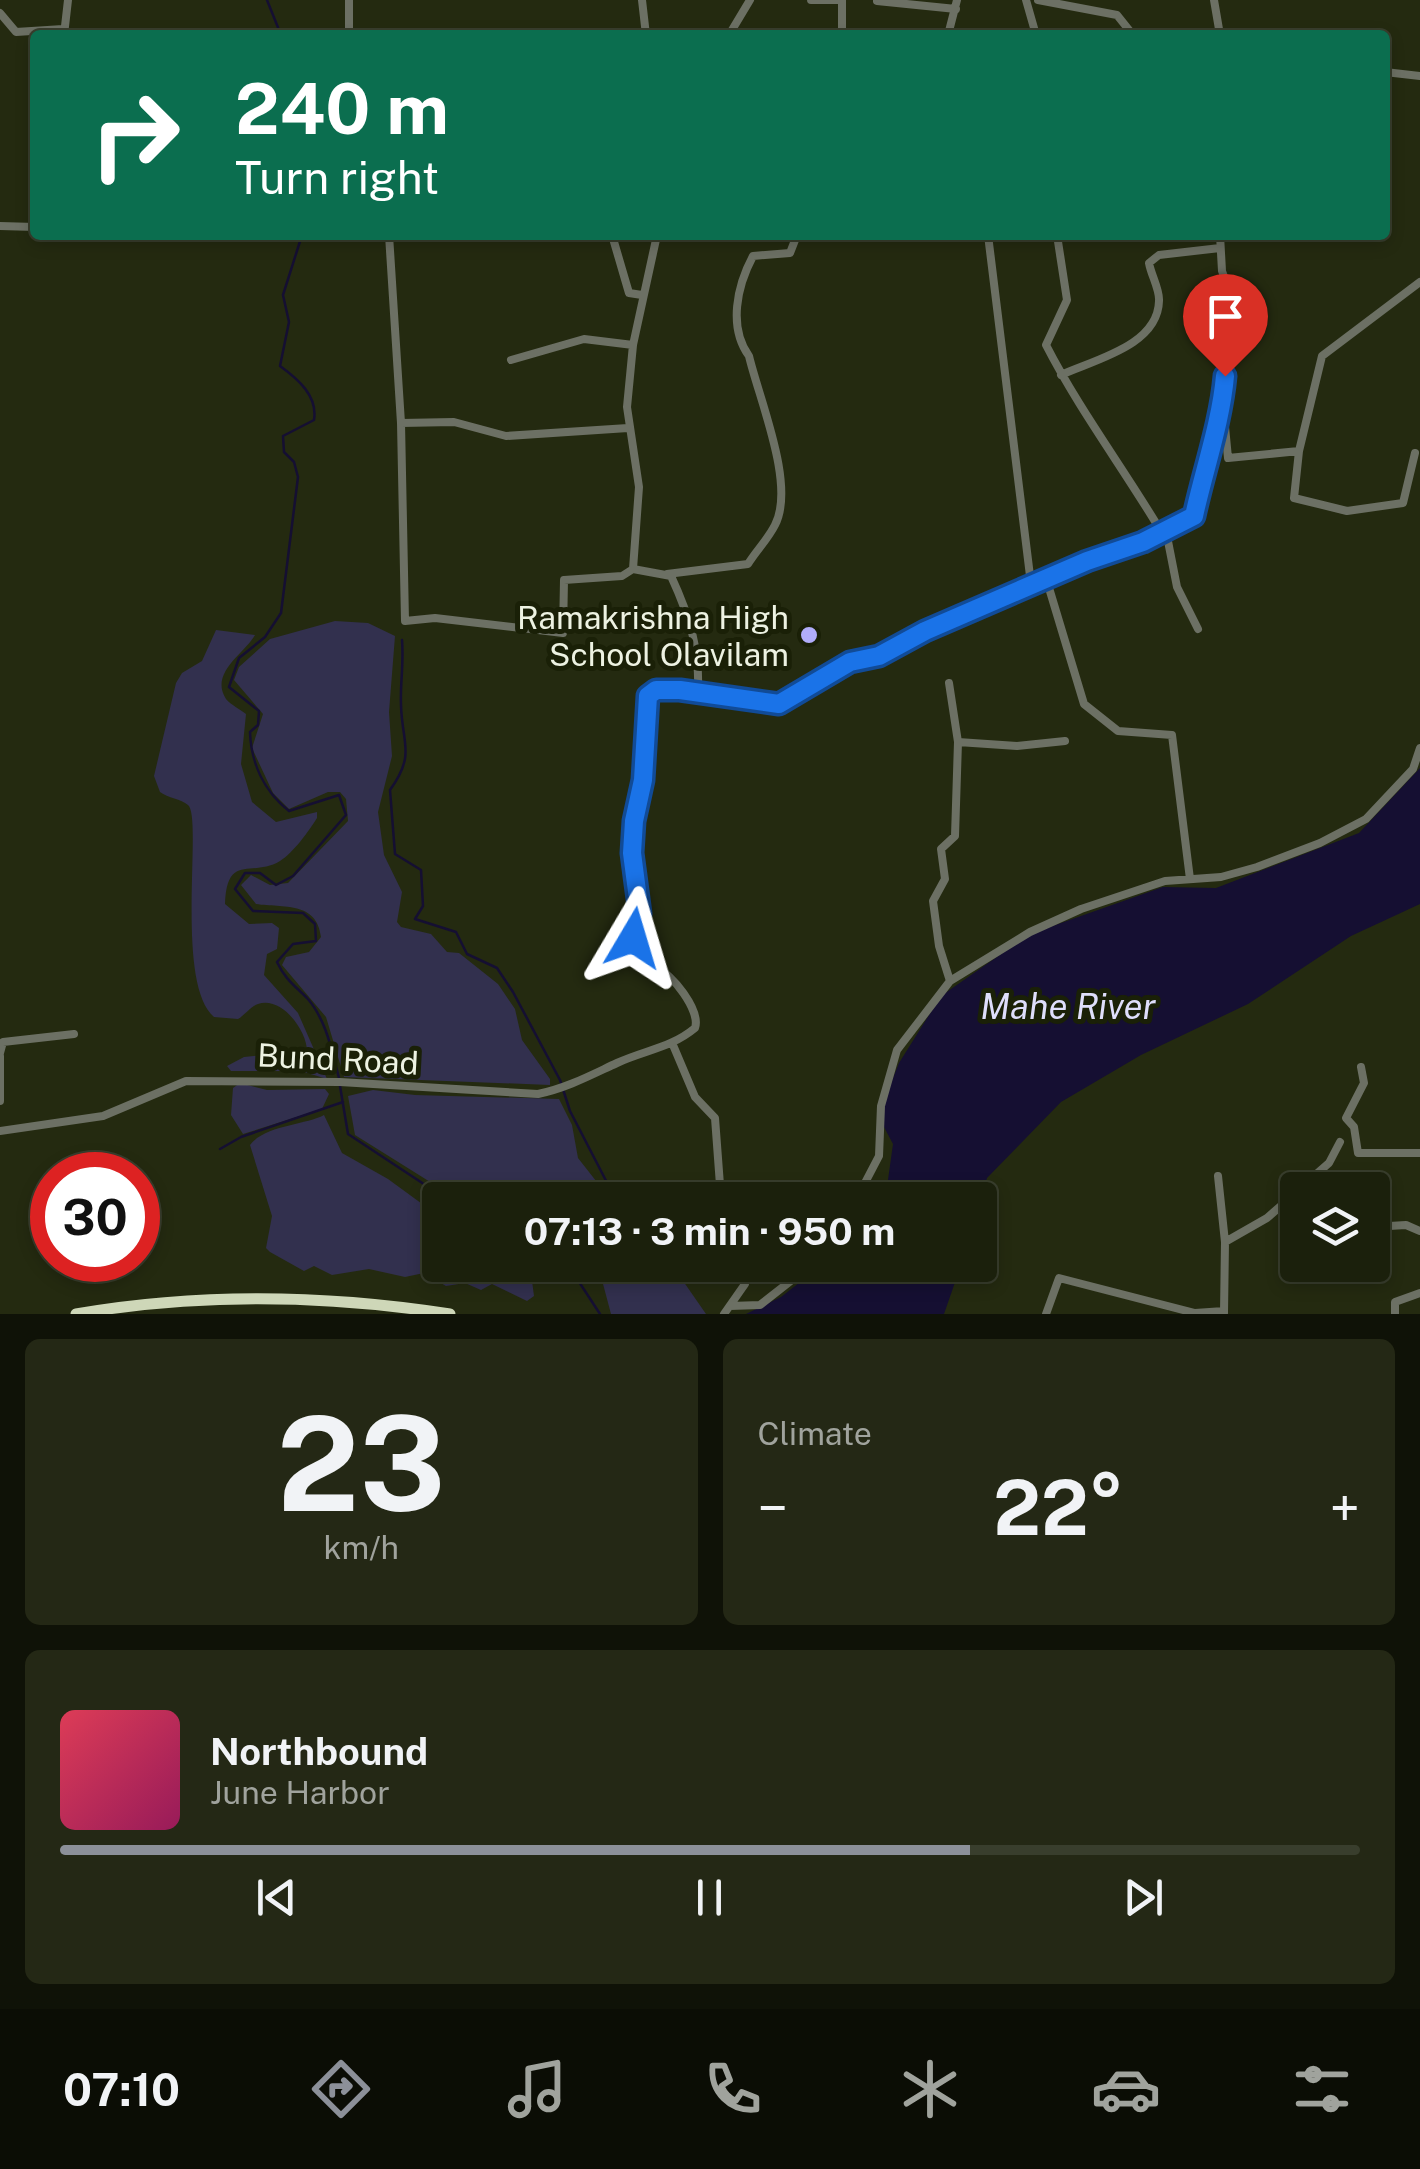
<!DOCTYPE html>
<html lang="en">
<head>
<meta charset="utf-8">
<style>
  :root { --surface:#1b200c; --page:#242815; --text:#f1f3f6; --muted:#a0a39d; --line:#393e2d; --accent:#8c9099 }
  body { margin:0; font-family:"Public Sans",sans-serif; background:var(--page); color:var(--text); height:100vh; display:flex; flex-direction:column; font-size:38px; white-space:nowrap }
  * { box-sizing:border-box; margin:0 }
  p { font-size:32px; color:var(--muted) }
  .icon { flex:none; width:55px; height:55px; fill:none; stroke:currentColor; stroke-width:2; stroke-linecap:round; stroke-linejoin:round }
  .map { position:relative; height:1314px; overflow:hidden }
  .sheet { display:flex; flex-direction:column; gap:25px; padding:25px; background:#0f1207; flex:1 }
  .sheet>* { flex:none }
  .top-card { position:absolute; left:30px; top:30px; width:1360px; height:210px; border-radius:10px; box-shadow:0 5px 15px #0003,0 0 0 2px var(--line); background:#0b6e4f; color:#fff; overflow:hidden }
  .controls { position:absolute; left:1280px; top:1172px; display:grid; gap:20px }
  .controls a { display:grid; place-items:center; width:110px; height:110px; border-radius:10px; background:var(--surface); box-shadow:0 5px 15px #0003,0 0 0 2px var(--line); font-size:50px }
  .speed { position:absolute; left:30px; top:1152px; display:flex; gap:20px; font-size:50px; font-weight:700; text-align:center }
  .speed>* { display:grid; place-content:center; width:130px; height:130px; border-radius:50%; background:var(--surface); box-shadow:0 5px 15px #0003,0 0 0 2px var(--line); line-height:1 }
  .speed .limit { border:15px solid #d22; background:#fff; color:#111 }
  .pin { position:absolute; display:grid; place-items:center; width:85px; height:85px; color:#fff; margin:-102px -42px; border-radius:50% 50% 50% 0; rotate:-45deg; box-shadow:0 0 10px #0007 }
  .pin .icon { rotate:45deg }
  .me { position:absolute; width:110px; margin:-55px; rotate:7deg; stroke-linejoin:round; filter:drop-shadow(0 0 8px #0008) }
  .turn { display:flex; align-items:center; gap:35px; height:210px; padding:0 40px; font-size:45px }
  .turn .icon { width:130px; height:130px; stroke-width:2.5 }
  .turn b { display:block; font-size:70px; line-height:85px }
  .big { font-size:75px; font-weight:700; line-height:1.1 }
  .sheet .card { flex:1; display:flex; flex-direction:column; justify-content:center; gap:15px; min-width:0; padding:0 35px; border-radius:15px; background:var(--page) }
  .sheet .dial { align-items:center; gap:0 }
  .dial b { font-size:130px; line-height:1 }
  .song { display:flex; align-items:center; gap:30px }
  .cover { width:120px; height:120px; border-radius:15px; background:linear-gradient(135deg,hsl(350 70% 55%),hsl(330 70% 35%)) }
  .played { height:10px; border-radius:5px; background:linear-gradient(90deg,var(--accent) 70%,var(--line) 70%) }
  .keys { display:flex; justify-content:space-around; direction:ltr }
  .heat { display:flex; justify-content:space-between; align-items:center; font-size:55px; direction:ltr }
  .sheet .tiles { flex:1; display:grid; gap:25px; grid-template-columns:1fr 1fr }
  .card:last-child { grid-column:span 2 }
  .trip { position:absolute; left:422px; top:1182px; width:575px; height:100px; border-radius:10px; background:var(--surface); box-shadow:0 5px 15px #0003,0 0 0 2px var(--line); font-weight:700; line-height:100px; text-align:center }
  .tabs { display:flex; height:160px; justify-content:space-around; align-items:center; background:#0b0d05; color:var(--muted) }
  .tabs .icon { width:70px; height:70px }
  .tabs .active { color:var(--accent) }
  .tabs b { font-size:45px; color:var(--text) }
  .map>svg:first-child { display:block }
  .green { fill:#32304e }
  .water { fill:#150f32 }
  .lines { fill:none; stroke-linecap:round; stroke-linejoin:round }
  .stream { stroke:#150f32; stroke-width:2.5 }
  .minor { stroke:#6c7064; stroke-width:8 }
  .highway { stroke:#ced7b8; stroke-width:11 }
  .route-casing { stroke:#114b97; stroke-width:25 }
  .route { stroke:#1a73e8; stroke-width:18 }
  .poi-dot { fill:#b1adfa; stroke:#1a2007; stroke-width:4 }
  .labels { text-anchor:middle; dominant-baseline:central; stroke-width:10; stroke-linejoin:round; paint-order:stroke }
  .poi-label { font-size:32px; fill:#edf2e2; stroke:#1a2007; text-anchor:end }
  .street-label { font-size:32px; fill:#edf2e2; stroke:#1a2007 }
  .water-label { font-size:35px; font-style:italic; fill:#dfdefb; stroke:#1a2007 }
</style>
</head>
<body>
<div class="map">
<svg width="1420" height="1314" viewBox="0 0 1420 1314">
  <rect width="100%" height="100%" fill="#242a10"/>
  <!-- green -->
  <path class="green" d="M335,621L368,623L395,636L389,712L392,756L378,812L384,855L402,892L397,922L401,927L431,934L447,952L459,953L498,984L515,1009L522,1040L550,1079V1085L344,1077L326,1017L282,965L286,957L309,952L321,937C317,901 283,908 256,904L241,885L251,875L270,885L288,883L348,821L346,799L340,792H328L289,809L273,793L252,748L263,714L234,680L239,667L270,639Z
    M216,630L255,635C245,653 209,673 226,699C231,705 240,709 246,714L241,764L252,802L276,822L317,812V818C309,831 293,853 280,861C252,878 227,852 225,904L249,924L272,923L279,928L277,949L267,954L264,975L298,1013L327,1079L301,1071H231L227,1066L244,1057L307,1051C307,1031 282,996 258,1004C251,1006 244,1016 238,1019L214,1017C174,983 203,817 188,805C181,799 168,798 160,792L154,776L176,683L182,673L202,661Z
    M240,1083L267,1090L325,1089L329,1094L322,1109L243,1134L231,1115L233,1088Z
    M373,1090L415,1095L559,1099L572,1125L578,1158L611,1200H459L355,1135L348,1096Z
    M324,1115L342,1153L388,1179L440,1217V1265H530L534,1296L527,1301L492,1284L481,1290L465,1283L446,1286L424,1273L405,1277L369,1269L332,1275L314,1266L304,1271L270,1252L266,1248L272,1216L250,1145C265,1125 306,1125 324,1115Z
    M598,1265H672L706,1314H611Z"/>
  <!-- water -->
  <path class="water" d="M1420,768V904L1351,936L1248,1004L1141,1055L1061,1102L987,1178L980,1202L876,1200L887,1187L893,1144L884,1127L883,1103L899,1063L941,996L1030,934L1163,887L1216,888L1359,833Z
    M822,1265H961L944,1314H746L781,1297Z"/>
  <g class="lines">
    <!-- stream -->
    <path class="stream" d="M267,0L281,35
      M302,235L283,295L289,322L280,366C298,379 318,396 314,420L283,436L284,452L294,462L298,477L281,613L265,637L239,658L229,687L259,711L258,725L250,732C251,763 264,791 289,811L339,795L346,815L293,876L276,885L260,873H245L235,889L253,911L303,913L315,924L316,941L293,944L277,962C285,979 294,985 307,998C326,1019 332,1051 339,1078
      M402,640C404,663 400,684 401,705C402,744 416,754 390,790L395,854L421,870L423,906L415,919L456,932L467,954L497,968L513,992L560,1080L570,1111L616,1200
      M340,1086L348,1134L448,1200
      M220,1149L241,1137L343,1102
      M568,1265L600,1314
      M573,1272L584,1265"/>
    <!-- minor -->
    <path class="minor" d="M642,0L646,35
      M811,0H842
      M1026,0L1036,35
      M1038,0L1117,15L1133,35
      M1214,0L1220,35
      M877,1L956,9
      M0,13L16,32L63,29
      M64,35L68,0
      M349,35V0
      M729,35L750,0
      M842,35V0
      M948,35L957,0
      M1385,72L1420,76
      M0,226L35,227
      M389,235L401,423
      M612,235L629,293L642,295
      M988,235L1031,584
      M1057,235L1067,300L1046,345C1080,411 1124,469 1162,533
      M511,360L584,339L633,345
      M1061,375C1093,360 1158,346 1159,301C1160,290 1151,275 1149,263L1159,255L1220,248
      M1223,406L1228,458L1299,451L1322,356L1420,282
      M628,428L506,436L454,422L401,423L405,621L435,618L563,633L564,580L622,576L633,569
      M1299,451L1294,498L1347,511L1403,503L1415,453
      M1166,531L1177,587L1198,629
      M667,574L748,564C756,551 768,539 775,525C796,485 759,399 749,356C728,327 737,286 753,256L790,253L797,235
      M1046,578L1084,704L1118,731L1172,735L1190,879
      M949,683L958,742L955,836L941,849L945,879L933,901L939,946L950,981
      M698,696L779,704L850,662L879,656L925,631L1087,561L1143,543L1194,517L1213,425L1222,404L1231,296L1222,271L1220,235
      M958,742L1017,746L1065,741
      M673,1045L695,1097L715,1118L720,1185L731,1200
      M0,1053L3,1042L74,1034
      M0,1056V1101
      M1361,1067L1364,1083L1346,1118L1354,1127L1358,1153H1420
      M0,1131L103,1116L186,1081L340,1082L538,1094C567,1088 591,1075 617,1063C645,1050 671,1048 695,1028C701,1011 672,973 655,967L643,970L633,961L640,914L632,853L633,821L643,780L645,705L656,690H679L698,696C700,650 690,617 671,576L633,569L639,487L627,407L633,345L657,235
      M1218,1176L1225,1242
      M1298,1190L1329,1163L1340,1142
      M856,1200L879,1156L881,1106L897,1050L950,981L1030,932L1081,909L1165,881L1221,877L1257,867L1320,843L1366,819L1413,769L1420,748
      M1372,1227L1406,1225L1420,1231
      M730,1306L760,1305L811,1265
      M1224,1313L1225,1242L1267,1218L1298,1191
      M724,1314L745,1284L748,1265
      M1046,1314L1059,1278L1195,1313L1224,1311
      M1395,1314V1302L1420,1293"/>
    <!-- highway -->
    <path class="highway" d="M76,1314C198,1293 327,1295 450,1314"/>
  </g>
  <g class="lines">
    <defs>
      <path id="route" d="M633,938L640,914L632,853L634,821L643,780L648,696L656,690H680L779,704L850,662L879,656L925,631L1087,561L1143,542L1194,516C1204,470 1221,422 1225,376"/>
    </defs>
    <!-- route casing -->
    <use href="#route" class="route-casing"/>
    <!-- route -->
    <use href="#route" class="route"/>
  </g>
  <!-- markers -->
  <circle class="poi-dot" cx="809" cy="635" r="10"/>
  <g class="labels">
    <!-- poi labels -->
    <g class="poi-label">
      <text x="789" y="617">Ramakrishna High<tspan x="789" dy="37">School Olavilam</tspan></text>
    </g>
    <!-- street labels -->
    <g class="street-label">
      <text transform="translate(338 1059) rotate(3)">Bund Road</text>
    </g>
    <!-- water labels -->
    <g class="water-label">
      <text x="1068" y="1006">Mahe River</text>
    </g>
  </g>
</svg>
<div class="controls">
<a><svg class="icon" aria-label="layers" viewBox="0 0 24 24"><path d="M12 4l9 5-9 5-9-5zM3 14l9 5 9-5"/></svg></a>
</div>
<div class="speed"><div class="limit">30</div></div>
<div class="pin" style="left:1225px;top:376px;background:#d93025"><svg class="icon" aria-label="arrive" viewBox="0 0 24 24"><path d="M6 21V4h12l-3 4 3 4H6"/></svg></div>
<svg class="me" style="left:633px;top:938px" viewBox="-20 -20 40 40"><path d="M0-17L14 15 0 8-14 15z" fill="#1a73e8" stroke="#fff" stroke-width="4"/></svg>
<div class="trip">07:13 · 3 min · 950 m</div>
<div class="top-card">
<div class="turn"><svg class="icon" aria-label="right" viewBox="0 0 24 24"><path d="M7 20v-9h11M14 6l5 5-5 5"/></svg><div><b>240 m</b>Turn right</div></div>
</div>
</div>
<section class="sheet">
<div class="tiles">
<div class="card dial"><b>23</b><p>km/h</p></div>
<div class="card"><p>Climate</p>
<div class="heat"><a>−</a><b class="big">22°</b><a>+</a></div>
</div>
<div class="card">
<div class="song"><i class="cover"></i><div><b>Northbound</b><p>June Harbor</p></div></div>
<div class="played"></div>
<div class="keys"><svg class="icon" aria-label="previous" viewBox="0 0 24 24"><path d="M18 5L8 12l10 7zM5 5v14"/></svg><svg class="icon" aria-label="pause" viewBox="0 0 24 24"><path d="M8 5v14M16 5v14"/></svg><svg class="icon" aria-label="next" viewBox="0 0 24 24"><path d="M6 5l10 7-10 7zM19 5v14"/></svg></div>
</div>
</div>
</section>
<nav class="tabs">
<b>07:10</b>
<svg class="icon active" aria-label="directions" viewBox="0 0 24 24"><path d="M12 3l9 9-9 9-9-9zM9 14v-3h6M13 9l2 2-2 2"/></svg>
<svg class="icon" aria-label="music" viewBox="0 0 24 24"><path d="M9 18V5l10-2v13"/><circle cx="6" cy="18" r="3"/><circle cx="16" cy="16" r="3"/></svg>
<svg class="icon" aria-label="phone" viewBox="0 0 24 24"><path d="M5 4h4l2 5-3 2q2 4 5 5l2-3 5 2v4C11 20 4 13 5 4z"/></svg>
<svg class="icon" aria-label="climate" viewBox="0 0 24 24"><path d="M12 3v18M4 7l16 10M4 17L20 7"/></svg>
<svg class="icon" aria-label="car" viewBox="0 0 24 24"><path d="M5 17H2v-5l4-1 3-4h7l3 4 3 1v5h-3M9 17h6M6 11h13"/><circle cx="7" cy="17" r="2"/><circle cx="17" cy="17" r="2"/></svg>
<svg class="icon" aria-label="filters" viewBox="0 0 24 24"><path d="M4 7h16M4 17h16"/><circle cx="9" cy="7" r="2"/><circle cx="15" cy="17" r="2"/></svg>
</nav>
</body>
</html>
